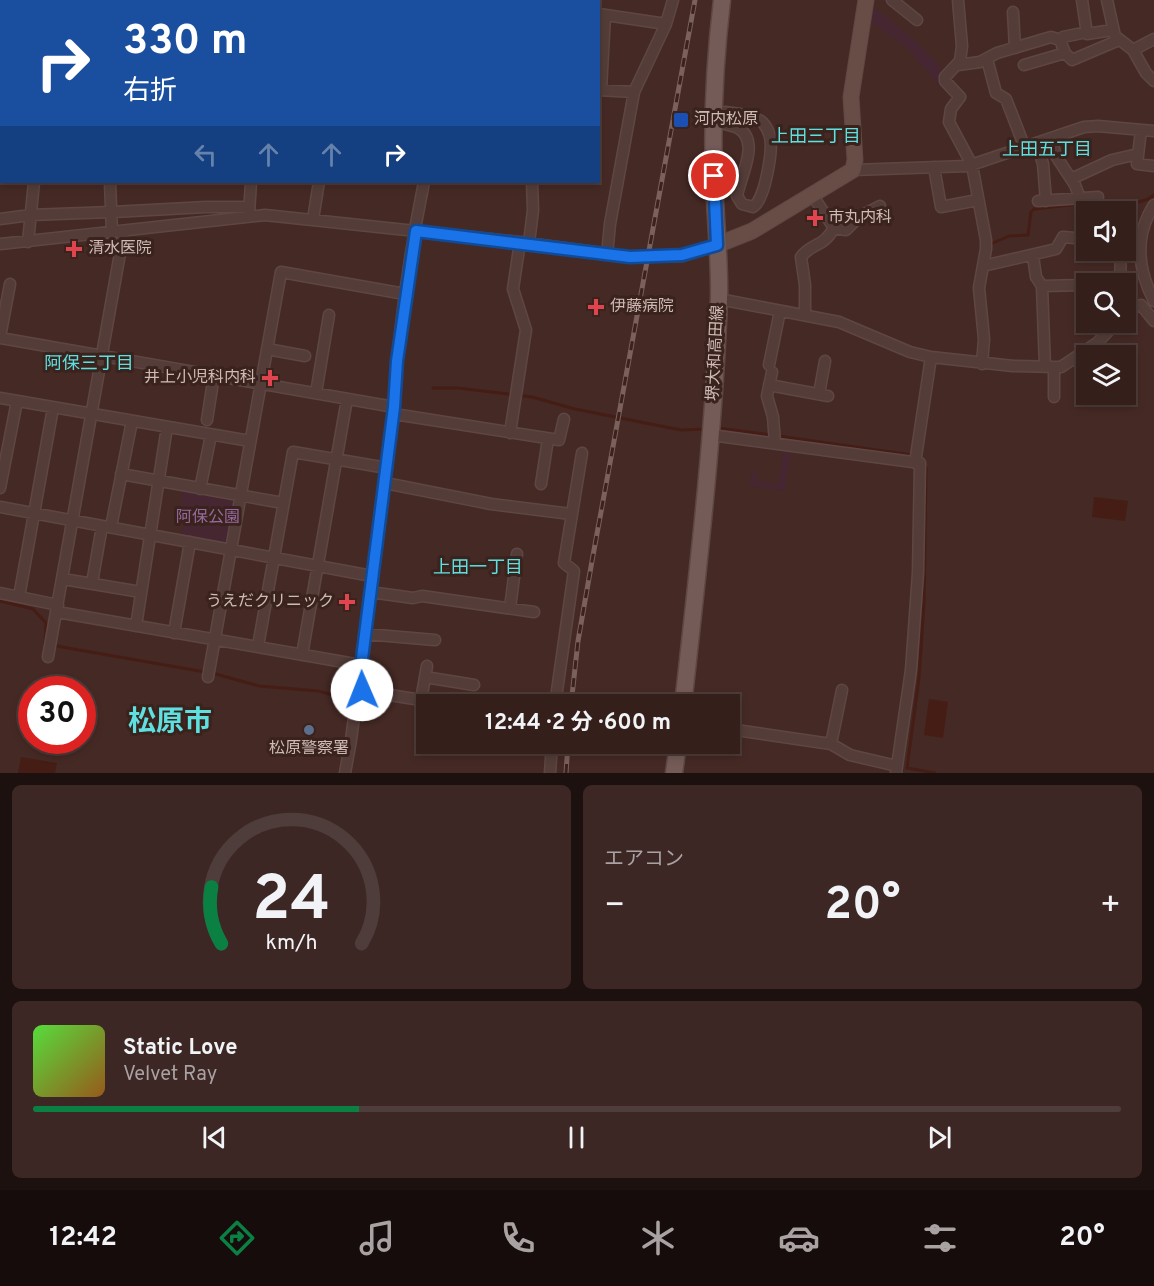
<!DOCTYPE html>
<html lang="ja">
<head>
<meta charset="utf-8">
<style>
  :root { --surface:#341f1b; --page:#3c2724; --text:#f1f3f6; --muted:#a9a2a3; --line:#4e3d3a; --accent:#0b8043 }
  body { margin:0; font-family:Overpass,"Noto Sans JP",sans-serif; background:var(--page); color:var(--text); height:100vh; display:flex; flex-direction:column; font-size:22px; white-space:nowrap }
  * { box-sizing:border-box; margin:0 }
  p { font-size:20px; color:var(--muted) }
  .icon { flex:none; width:33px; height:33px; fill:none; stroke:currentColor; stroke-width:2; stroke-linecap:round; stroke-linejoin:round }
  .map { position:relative; height:773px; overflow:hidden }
  .details { display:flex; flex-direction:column; gap:12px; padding:12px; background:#1d110f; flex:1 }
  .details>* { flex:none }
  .top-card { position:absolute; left:0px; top:0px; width:600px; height:183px; box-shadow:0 3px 9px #0003,0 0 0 2px var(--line); background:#1a4fa0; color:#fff; overflow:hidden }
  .tools { position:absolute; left:1076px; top:201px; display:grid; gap:12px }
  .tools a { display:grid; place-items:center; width:60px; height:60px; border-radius:0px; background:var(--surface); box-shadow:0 3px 9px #0003,0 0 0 2px var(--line); font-size:30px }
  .speed { position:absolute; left:18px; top:676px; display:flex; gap:12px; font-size:30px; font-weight:700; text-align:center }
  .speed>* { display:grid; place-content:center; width:78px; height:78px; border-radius:50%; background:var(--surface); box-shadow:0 3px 9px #0003,0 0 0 2px var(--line); line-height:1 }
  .speed .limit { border:9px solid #d22; background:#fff; color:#111 }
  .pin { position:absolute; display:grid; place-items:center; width:51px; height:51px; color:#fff; margin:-26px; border:3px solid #fff; border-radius:50%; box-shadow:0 2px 6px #0007 }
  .me { position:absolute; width:66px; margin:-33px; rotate:359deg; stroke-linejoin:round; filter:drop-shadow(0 0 4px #0008) }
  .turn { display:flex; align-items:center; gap:21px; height:126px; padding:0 24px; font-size:27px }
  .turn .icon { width:78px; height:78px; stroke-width:2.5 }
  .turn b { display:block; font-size:42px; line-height:51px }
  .lanes { display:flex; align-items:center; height:57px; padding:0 24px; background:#0003; justify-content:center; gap:30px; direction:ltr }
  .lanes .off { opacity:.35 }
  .big { font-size:45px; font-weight:700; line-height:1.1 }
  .details .widget { flex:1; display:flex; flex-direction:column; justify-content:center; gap:9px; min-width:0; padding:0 21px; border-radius:9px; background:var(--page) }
  .details .dial { align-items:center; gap:0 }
  .dial svg { height:156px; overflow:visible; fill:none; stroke:var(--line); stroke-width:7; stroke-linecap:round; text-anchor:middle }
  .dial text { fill:var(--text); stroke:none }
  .song { display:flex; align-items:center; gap:18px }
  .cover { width:72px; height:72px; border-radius:9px; background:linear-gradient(135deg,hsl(110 70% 55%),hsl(30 70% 35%)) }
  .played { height:6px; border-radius:3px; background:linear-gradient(90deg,var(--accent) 30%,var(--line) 30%) }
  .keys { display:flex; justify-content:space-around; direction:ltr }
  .heat { display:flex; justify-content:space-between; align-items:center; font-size:33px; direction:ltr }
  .details .tiles { flex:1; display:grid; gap:12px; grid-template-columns:1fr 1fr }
  .widget:last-child { grid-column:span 2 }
  .trip { position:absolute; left:416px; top:694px; width:324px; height:60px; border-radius:0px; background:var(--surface); box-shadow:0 3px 9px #0003,0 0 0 2px var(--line); font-weight:700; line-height:60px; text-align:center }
  .tabs { display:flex; height:96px; justify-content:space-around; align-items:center; background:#150c0b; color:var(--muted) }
  .tabs .icon { width:42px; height:42px }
  .tabs .active { color:var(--accent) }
  .tabs b { font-size:27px; color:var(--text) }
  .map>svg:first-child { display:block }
  .green { fill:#462630 }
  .water { fill:#451d15 }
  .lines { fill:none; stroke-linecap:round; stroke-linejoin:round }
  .stream { stroke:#451d15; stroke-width:3 }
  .street-casing { stroke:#5e4743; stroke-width:13 }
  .secondary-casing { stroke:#5e4743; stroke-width:17 }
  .primary-casing { stroke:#5e4743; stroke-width:19 }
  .street { stroke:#543d39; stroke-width:10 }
  .secondary { stroke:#684d47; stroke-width:15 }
  .primary { stroke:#745b57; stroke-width:16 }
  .rail-casing { stroke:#7c605b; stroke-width:5 }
  .rail { stroke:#3a221d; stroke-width:3; stroke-dasharray:9; stroke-linecap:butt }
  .route-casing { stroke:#114b97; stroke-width:15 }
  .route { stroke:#1a73e8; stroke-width:10 }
  .transit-dot { fill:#1a4fb4; stroke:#3a221d; stroke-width:2 }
  .health-dot { fill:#e0444e; stroke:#3a221d; stroke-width:2 }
  .service-dot { fill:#5c6f8a; stroke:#3a221d; stroke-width:2 }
  .labels { text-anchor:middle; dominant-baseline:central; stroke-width:6; stroke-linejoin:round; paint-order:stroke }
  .poi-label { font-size:16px; fill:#cebbb6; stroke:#3a221d; text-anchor:start }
  .street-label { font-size:16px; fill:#cebbb6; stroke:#3a221d }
  .park-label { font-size:16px; fill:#966ba1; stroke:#3a221d }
  .neighbourhood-label { font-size:18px; fill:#5fe0e0; stroke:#3a221d }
  .town-label { font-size:28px; font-weight:bold; fill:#5fe0e0; stroke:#3a221d }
</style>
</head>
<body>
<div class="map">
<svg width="1154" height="773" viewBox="0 0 1154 773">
  <rect width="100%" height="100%" fill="#452924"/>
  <!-- green -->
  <path class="green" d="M874,7L917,42L946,73V85L940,87L907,48L871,22Z
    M783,450L791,452L785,491L749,486L752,472L758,473L757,481L778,484Z
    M183,488L230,496L234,502L228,541L223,545L181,538L185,515L179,514Z"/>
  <!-- water -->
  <path class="water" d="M1094,497L1128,501L1125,521L1092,517Z
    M929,699L948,702L943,738L924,735Z
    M21,757L57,763L55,773H18Z"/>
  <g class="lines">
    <!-- stream -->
    <path class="stream" d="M1095,202C1113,202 1138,208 1154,195
      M993,243L1009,236L1028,235L1031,212L1034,209L1088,203
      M433,388H458L532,397L575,409L681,430L706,429
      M718,428L771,435
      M778,436L912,455
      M926,468L924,603L919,678L907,768L935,773
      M0,601L33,609L46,623L45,644L205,672
      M212,673L259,686L318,691L345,698"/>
    <defs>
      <path id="street" d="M120,0L124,2
        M292,0V2
        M508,0L517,2
        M892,0L917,20
        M958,0L962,46L960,61L945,77V81L960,97L951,109L949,122L972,165L986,240V249L979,288L984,339L982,364
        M1082,0L1087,34L1112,30
        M1107,0L1115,36L1133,50L1146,73L1154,81
        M152,2L154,0
        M216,2V0
        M347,2L348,0
        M452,2V0
        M546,2V0
        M569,2V0
        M1013,12L1015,48
        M599,14L666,24
        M1060,40L1065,53L1072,60L1119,40
        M1133,50L1154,39
        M987,59L996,93L1006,99L1025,148
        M958,65L980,62L997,53L1051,37L1060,40L1063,37L1087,32
        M1024,65L1065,53
        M598,90L634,92
        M601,90L605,15
        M0,105H2
        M725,112C738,114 755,114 764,124C767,128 769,132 770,137C773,150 765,200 753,207L742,204L737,196C740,177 761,141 738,128C731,125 722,124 715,121Z
        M1141,130L1137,164L1154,166
        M1051,138L1056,156L1075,185L1080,198
        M1037,143L1043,164L1046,201
        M934,167L941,207L978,200
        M853,170L968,166L1084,127L1098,126L1154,131
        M0,175L2,176
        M1071,179L1112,160L1138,154
        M110,182L112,233
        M813,196L834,228L846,230L859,217L880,206
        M1038,201L1098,197
        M1154,205C1134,236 1138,270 1154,301
        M113,212L206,207H249
        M249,213L251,182
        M0,219L30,215L111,212
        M313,219L319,182
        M28,242L34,182
        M529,243L533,210L532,182
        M1125,243L1140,245
        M0,244L265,215L520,242L630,257L682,256L717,245
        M607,255L610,224L634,92L666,24L673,0
        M1033,256L1036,277L1042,286L1045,367
        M983,266L1056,249L1063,237L1086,239
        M1120,284L1121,250
        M1042,286L1084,285
        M719,299L839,322L910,352L931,357L1013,366L1061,367L1097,343L1117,322
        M805,315V285L801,257C811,243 823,248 834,228
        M1125,315L1134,307L1141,305L1154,321
        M0,337L10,284
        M0,338L394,407
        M267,349L305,356
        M769,365L780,311
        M772,372L767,396L773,417L775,443
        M769,385L828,396
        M316,393L329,315
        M819,394L825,361
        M1054,397V367
        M0,398L250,441
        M394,414L559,440L564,419
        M207,420L214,375
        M510,433L526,330L513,289L520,242
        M711,435L920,463L918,573L911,670L896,773
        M915,463L931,357
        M121,474L283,503
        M385,483L491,504L571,514
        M541,484L548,439
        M0,488L17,401
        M200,489L211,435
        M0,507L372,576
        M111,527L132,421
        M63,579L141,592
        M92,583L102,526
        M370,592L413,598L422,596L534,612
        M0,593L58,605
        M19,597L53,408
        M510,608L517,554
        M57,612L361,665
        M136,626L167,427
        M174,633L190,542
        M365,634L435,640
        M258,646L293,452L387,468
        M302,655L347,399
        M48,657L124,231
        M208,677L281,272L405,294
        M425,677L474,685
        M358,690L421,700L427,666
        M555,705L574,571L564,563L582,453
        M729,729L831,744L850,755L897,766
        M831,744L842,690
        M345,773L351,740L394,407C398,332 409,256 424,182
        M550,773L552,744"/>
      <path id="secondary" d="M717,245L752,231L853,170L855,160L851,97L866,0"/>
      <path id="primary" d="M683,705C698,570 714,434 719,299C720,258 715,217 714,176C712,118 715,58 722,0
        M674,773L678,744"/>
    </defs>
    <!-- street casing -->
    <use href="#street" class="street-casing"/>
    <!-- secondary casing -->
    <use href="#secondary" class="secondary-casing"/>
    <!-- primary casing -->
    <use href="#primary" class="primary-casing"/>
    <!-- street -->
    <use href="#street" class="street"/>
    <!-- secondary -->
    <use href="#secondary" class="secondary"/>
    <!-- primary -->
    <use href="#primary" class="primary"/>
    <defs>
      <path id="rail" d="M571,705L578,641L592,561L695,0
        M566,773L568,744"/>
    </defs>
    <!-- rail casing -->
    <use href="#rail" class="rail-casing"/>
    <!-- rail -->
    <use href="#rail" class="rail"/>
  </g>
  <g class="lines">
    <defs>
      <path id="route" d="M362,690H358L394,407L397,361L416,231L630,257L682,255L717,245L714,176"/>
    </defs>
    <!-- route casing -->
    <use href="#route" class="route-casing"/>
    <!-- route -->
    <use href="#route" class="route"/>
  </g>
  <!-- markers -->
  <rect class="transit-dot" x="673" y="112" width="16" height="16" rx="3"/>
  <g class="health-dot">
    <path d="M812 209h6v6h6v6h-6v6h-6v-6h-6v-6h6z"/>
    <path d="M71 240h6v6h6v6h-6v6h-6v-6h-6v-6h6z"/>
    <path d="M593 298h6v6h6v6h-6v6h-6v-6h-6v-6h6z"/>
    <path d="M267 369h6v6h6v6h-6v6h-6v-6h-6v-6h6z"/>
    <path d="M344 593h6v6h6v6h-6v6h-6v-6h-6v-6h6z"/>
  </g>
  <circle class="service-dot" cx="309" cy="730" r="6"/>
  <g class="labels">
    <!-- poi labels -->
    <g class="poi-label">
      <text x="694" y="120">河内松原</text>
      <text x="828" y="218">市丸内科</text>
      <text x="88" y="249">清水医院</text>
      <text x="610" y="307">伊藤病院</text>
      <text x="256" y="378" text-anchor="end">井上小児科内科</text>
      <text x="334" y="602" text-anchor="end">うえだクリニック</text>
      <text x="309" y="749" text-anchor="middle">松原警察署</text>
    </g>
    <!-- street labels -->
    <g class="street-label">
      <text transform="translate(716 353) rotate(-87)">堺大和高田線</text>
    </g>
    <!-- park labels -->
    <g class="park-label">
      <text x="208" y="518">阿保公園</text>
    </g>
    <!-- neighbourhood labels -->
    <g class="neighbourhood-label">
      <text x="816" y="137">上田三丁目</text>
      <text x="1047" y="150">上田五丁目</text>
      <text x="89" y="364">阿保三丁目</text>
      <text x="478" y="568">上田一丁目</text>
    </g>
    <!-- town labels -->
    <g class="town-label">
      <text x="170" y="723">松原市</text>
    </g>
  </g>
</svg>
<div class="tools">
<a><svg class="icon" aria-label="sound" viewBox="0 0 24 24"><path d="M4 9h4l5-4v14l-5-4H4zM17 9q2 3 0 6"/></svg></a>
<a><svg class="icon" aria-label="search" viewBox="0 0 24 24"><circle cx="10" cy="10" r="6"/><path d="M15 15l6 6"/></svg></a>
<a><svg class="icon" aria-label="layers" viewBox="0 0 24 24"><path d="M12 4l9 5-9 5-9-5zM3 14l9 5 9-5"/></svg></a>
</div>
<div class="speed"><div class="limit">30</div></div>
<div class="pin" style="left:714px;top:176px;background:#d93025"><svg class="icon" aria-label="arrive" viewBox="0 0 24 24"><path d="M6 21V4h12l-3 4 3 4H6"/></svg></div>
<svg class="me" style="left:362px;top:690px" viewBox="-20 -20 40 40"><circle r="19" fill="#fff"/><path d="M0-13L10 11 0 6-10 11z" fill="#1a73e8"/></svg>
<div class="trip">12:44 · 2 分 · 600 m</div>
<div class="top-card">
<div class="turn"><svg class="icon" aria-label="right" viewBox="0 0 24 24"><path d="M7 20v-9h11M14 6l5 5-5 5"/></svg><div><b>330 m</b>右折</div></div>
<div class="lanes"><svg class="icon off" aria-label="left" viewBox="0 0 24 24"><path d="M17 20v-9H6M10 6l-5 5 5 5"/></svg><svg class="icon off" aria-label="ahead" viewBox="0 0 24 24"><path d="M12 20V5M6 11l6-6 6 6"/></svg><svg class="icon off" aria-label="ahead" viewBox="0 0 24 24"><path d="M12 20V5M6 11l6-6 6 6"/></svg><svg class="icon" aria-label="right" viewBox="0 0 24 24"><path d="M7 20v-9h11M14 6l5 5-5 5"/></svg></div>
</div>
</div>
<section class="details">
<div class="tiles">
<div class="widget dial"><svg viewBox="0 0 100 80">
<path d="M14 69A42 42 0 1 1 86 69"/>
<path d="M14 69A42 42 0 0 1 9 40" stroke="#0b8043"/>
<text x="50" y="56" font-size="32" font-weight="700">24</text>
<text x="50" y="72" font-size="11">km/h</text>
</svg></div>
<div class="widget"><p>エアコン</p>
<div class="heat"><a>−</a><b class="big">20°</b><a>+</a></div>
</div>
<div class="widget">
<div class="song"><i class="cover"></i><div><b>Static Love</b><p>Velvet Ray</p></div></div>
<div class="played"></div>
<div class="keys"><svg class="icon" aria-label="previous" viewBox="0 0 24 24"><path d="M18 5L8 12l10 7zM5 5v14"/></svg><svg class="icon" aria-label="pause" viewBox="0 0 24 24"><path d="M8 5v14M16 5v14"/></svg><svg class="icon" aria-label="next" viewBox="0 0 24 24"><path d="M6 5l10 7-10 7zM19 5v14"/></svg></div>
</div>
</div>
</section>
<nav class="tabs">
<b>12:42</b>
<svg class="icon active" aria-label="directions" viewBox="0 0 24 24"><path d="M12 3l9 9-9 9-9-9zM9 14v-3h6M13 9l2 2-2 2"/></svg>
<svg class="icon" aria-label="music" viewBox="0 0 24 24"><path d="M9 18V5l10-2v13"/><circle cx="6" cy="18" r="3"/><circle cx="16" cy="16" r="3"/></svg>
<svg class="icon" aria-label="phone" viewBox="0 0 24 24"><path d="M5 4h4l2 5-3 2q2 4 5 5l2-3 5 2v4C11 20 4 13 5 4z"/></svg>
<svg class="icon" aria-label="climate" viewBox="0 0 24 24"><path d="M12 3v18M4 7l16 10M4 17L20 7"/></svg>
<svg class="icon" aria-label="car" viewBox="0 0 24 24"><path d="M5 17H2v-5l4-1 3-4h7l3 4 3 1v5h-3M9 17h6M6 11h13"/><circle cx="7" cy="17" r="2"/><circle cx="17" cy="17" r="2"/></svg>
<svg class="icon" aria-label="filters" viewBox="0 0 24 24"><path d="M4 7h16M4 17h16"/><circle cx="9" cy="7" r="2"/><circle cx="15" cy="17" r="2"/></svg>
<b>20°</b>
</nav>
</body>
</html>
